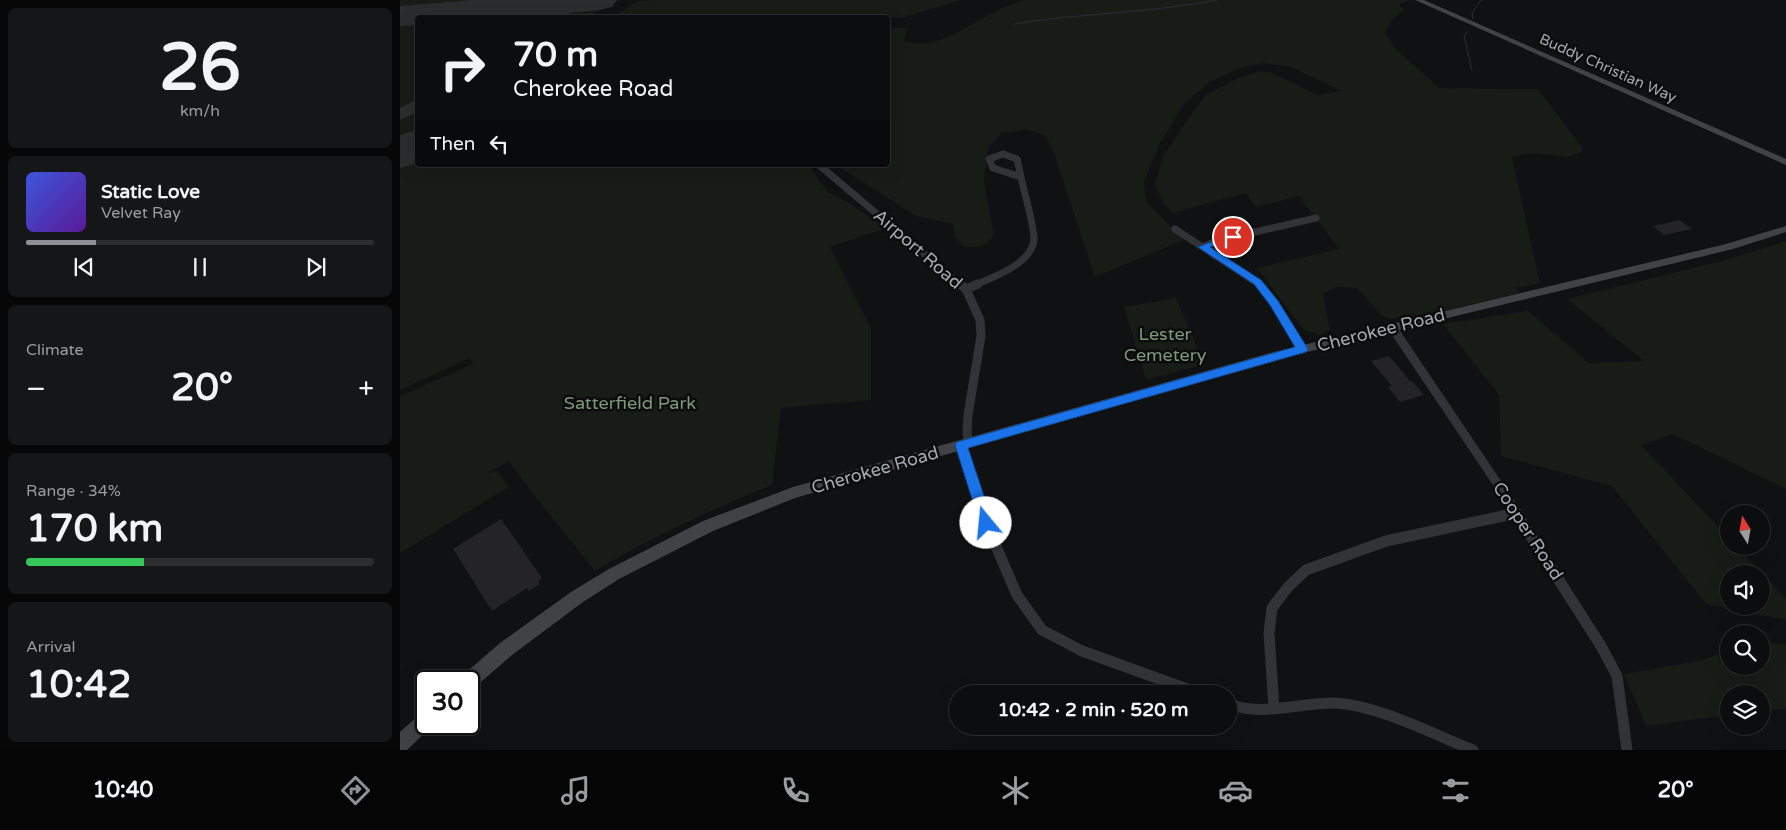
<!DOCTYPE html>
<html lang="en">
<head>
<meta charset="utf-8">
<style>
  :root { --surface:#0c0d0e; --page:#151617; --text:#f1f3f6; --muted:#9a9c9e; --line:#2c2d2e; --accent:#8c9099 }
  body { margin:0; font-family:"Varela Round",sans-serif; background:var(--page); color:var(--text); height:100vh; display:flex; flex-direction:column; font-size:19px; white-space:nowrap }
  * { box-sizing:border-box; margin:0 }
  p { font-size:16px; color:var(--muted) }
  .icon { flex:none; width:28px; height:28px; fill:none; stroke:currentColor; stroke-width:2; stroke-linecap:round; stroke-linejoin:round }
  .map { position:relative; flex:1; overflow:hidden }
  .details { display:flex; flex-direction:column; gap:8px; padding:8px; background:#070708; width:400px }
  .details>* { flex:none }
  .banner { position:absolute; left:15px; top:15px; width:475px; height:152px; border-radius:5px; box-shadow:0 5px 20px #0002,0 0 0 1px var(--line); background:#0c0d0e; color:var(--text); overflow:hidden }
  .needle { width:32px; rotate:349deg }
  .tools { position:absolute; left:1320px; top:505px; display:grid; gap:10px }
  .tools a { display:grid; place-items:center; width:50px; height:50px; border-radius:50%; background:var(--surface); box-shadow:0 5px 20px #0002,0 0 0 1px var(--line); font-size:25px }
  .speed { position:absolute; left:15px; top:670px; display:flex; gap:10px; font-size:25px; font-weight:700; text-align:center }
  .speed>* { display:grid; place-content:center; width:65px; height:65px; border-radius:50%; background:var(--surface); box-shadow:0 5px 20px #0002,0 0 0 1px var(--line); line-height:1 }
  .speed .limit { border:2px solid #111; border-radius:8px; background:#fff; color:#111 }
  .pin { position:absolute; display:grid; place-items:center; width:42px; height:42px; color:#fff; margin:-21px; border:2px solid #fff; border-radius:50%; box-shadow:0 1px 5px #0007 }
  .me { position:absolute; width:55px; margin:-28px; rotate:343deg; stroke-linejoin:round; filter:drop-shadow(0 0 4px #0008) }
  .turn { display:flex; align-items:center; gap:18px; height:105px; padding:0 15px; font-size:22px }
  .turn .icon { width:65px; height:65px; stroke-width:2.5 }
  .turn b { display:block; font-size:35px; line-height:42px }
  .then { display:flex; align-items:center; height:48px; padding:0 15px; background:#0003; gap:10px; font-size:19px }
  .big { font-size:38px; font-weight:700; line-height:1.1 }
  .details .tile { flex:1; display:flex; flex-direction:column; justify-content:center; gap:8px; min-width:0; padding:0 18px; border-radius:8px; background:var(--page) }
  .details .dial { align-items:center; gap:0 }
  .dial b { font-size:65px; line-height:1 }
  .song { display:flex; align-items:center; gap:15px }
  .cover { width:60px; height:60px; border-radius:8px; background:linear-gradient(135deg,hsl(230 70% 55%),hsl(270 70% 35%)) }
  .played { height:5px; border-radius:2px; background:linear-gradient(90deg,var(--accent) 20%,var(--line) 20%) }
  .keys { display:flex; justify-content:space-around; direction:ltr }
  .heat { display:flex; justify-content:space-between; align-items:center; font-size:28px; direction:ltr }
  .charge { height:8px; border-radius:4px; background:linear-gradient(90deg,#34c759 34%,var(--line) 0) }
  .trip { position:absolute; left:549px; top:685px; width:288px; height:50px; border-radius:25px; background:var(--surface); box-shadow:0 5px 20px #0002,0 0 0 1px var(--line); font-weight:700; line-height:50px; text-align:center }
  .dock { display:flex; height:80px; justify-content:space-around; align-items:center; background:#050506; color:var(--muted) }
  .dock .icon { width:35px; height:35px }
  .dock .selected { color:var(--accent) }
  .dock b { font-size:22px; color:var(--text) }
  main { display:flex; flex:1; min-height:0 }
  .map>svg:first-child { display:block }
  .green { fill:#171c17; fill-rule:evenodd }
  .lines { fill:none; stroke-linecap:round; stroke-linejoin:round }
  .stream { stroke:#283034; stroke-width:1 }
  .taxiway { fill:#2a2c2e; fill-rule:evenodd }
  .runway { fill:#2a2c2e; fill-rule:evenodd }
  .building { fill:#242426 }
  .street-far2 { stroke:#323336; stroke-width:7 }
  .street-far1 { stroke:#323336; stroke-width:9 }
  .street { stroke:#323336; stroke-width:11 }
  .secondary { fill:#404246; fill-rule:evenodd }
  .route { fill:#1a73e8; stroke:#114b97 }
  .labels { text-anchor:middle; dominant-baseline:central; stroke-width:5; stroke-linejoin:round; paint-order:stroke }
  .far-street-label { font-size:15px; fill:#a3a9b1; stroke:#0c0c0d }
  .street-label { font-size:18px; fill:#a3a9b1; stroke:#0c0c0d }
  .park-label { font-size:18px; fill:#7e9a7c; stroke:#0c0c0d }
</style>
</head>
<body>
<main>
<section class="details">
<div class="tile dial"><b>26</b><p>km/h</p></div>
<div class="tile">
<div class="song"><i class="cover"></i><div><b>Static Love</b><p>Velvet Ray</p></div></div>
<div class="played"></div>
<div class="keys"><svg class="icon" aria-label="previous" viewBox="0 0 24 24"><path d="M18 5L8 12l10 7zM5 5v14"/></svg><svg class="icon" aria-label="pause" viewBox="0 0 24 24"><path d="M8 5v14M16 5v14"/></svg><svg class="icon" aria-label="next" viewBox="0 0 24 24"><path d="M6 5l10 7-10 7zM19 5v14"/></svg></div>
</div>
<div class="tile"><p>Climate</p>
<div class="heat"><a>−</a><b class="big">20°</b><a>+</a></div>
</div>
<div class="tile"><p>Range · 34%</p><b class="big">170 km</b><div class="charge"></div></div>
<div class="tile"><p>Arrival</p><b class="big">10:42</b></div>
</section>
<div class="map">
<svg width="1386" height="750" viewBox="0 0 1386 750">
  <rect width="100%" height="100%" fill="#101112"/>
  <!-- green -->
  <path class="green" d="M0,0H151L0,12Z
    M253,0H561L505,17L488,18L213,17L237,1Z
    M624,0H1010L999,5L1004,9L991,21L985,33L994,47L1039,88L1138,89L1182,147L1181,152L1167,157L1131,153L1112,157L1140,283L1116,288L1119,293L1008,319L1004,315L993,319L982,316L957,288L936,287L923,294L930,330L920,335L904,330L857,268L939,249L899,196L856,207L845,193L773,213L764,204L755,184L763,156L789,117L807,94L838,78L860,71L872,73L918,95L941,91L891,67L862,63L840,68L810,82L783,105L760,144L744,181L746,201L784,240L695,277L654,153L645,135L627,130L601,133L588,149L584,180L594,235C586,246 578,248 564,247L555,237L553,224L516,216L436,165H488V28H508L504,40C536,54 574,20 602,8C609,5 617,3 624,0Z
    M210,4L189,17H160L182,6Z
    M155,8V11L148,17H40Z
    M17,19V101L0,112V21Z
    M17,108V133L0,142V119Z
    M17,152L18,165H409L429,193L449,203L486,228L430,247L471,328V400L381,408L372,485C310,510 252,537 195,571L126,485L109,461L85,475L97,470L109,487L0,553V396L73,364L70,358L0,390V164Z
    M1386,241V489L1273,434L1241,445L1329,538V546H1336L1386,599V620L1306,604L1212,486L1101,456L1099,395L1043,324L1128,311L1189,363L1244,361L1167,299L1322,261ZM1329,574H1361V606H1329Z
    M776,298L804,364L746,380L724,307Z
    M1361,640L1386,645V709L1361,711V694H1329V715L1246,726L1224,674L1298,661L1329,651V666H1361Z"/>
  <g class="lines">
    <!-- stream -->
    <path class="stream" d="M1073,19L1072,13L1081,0
      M614,24C681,13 750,13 817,0
      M1067,32L1064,36L1072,70"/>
    <!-- taxiway -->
    <path class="taxiway" d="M173,0H189L164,18H147Z
      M18,99V112L0,120V108Z
      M0,144L12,146L15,150L12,154H0Z"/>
    <!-- runway -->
    <path class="runway" d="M72,0H217L212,7L200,10L108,18H18V25L0,26V6Z
      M18,130V163L0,168V135Z"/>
  </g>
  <!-- building -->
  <path class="building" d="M1280,220L1292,229L1264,235L1253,226Z
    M989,356L1010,381H1012L1024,395L1000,402L988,387L992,386L971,361Z
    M101,519L142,578L138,581L140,584L129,591L127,588L92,611L53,549Z"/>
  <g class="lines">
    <!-- street-far2 -->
    <path class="street-far2" d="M603,154L617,159L621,177L593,168L589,159Z
      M419,165L561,285
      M775,229L860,285
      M803,247L816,241L916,218
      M575,285C594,277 633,263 634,239C634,225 624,192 621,177"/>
    <!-- street-far1 -->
    <path class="street-far1" d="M560,284L566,289L580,320L581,336L568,415L567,433L569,443
      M859,284L874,303L902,349
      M566,289L578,284
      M992,327L1101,489
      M561,445L575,489"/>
    <!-- street -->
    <path class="street" d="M575,488L586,523L617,595L642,630L682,651L801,694
      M1100,488L1201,646L1217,676L1227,750
      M828,703C858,718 903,702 935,703C977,705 1033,734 1073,750
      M874,709L869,633L872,608L888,587L906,570L986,541L1117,513"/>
    <!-- secondary -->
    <path class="secondary" d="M1015,0H1024L1386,159V165Z
      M1386,226V232L1333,249L874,360L395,498L313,531L219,579L183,602L112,655L75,687L69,690V681H60L63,675L100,643L171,592L209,569L303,521L393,487L874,352L1326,244Z
      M26,711V724H33L32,726L7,750H0V732L20,714Z"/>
  </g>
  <!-- route -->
  <path class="route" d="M833,234L836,235V239L810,247L861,280L878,301L908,349L906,352L568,448L593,523L591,527L586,529L581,527L555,445L557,442L895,347L870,305L854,284L798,247Z"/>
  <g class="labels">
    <!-- far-street labels -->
    <g class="far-street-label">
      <text transform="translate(1208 68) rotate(24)">Buddy Christian Way</text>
    </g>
    <!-- street labels -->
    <g class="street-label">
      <text transform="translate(518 249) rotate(41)">Airport Road</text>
      <text transform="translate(981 330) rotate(-14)">Cherokee Road</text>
      <text transform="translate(475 470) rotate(-16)">Cherokee Road</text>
      <text transform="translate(1128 531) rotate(57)">Cooper Road</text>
    </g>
    <!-- park labels -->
    <g class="park-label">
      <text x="765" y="334">Lester<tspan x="765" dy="21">Cemetery</tspan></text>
      <text x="230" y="403">Satterfield Park</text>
    </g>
  </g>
</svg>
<div class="tools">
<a><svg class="needle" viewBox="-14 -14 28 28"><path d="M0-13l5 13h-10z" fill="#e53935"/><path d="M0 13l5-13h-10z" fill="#9a9c9e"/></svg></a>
<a><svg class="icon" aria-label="sound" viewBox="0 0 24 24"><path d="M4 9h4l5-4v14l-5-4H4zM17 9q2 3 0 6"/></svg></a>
<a><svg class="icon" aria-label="search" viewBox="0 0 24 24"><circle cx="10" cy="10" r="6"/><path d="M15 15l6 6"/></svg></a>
<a><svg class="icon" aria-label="layers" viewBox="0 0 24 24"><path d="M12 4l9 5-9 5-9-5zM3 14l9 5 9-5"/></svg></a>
</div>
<div class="speed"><div class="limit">30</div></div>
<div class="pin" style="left:833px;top:237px;background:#d93025"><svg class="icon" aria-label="arrive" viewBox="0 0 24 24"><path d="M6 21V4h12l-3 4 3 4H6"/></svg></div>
<svg class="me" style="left:586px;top:523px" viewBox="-20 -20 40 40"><circle r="19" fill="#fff"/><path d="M0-13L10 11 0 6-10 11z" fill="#1a73e8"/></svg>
<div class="trip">10:42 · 2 min · 520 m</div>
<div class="banner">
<div class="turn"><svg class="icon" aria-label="right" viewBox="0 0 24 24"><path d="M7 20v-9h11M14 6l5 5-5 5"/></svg><div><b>70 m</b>Cherokee Road</div></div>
<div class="then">Then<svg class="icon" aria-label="left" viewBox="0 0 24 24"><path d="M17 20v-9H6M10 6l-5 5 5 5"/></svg></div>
</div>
</div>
</main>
<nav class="dock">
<b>10:40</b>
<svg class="icon selected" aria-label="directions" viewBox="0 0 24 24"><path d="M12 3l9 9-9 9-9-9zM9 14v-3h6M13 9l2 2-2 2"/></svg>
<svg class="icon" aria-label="music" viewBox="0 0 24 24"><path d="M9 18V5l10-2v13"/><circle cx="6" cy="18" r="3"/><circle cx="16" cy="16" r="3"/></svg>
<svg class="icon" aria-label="phone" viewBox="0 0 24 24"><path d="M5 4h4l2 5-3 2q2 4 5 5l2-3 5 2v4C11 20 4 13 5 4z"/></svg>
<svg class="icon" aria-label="climate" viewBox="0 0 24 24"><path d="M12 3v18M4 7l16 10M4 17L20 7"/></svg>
<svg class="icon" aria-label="car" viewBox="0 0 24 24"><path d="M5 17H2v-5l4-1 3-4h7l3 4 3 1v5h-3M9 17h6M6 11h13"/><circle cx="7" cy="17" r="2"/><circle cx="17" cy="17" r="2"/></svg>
<svg class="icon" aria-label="filters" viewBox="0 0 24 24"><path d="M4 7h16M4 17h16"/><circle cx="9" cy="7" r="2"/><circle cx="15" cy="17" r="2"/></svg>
<b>20°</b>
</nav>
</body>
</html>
